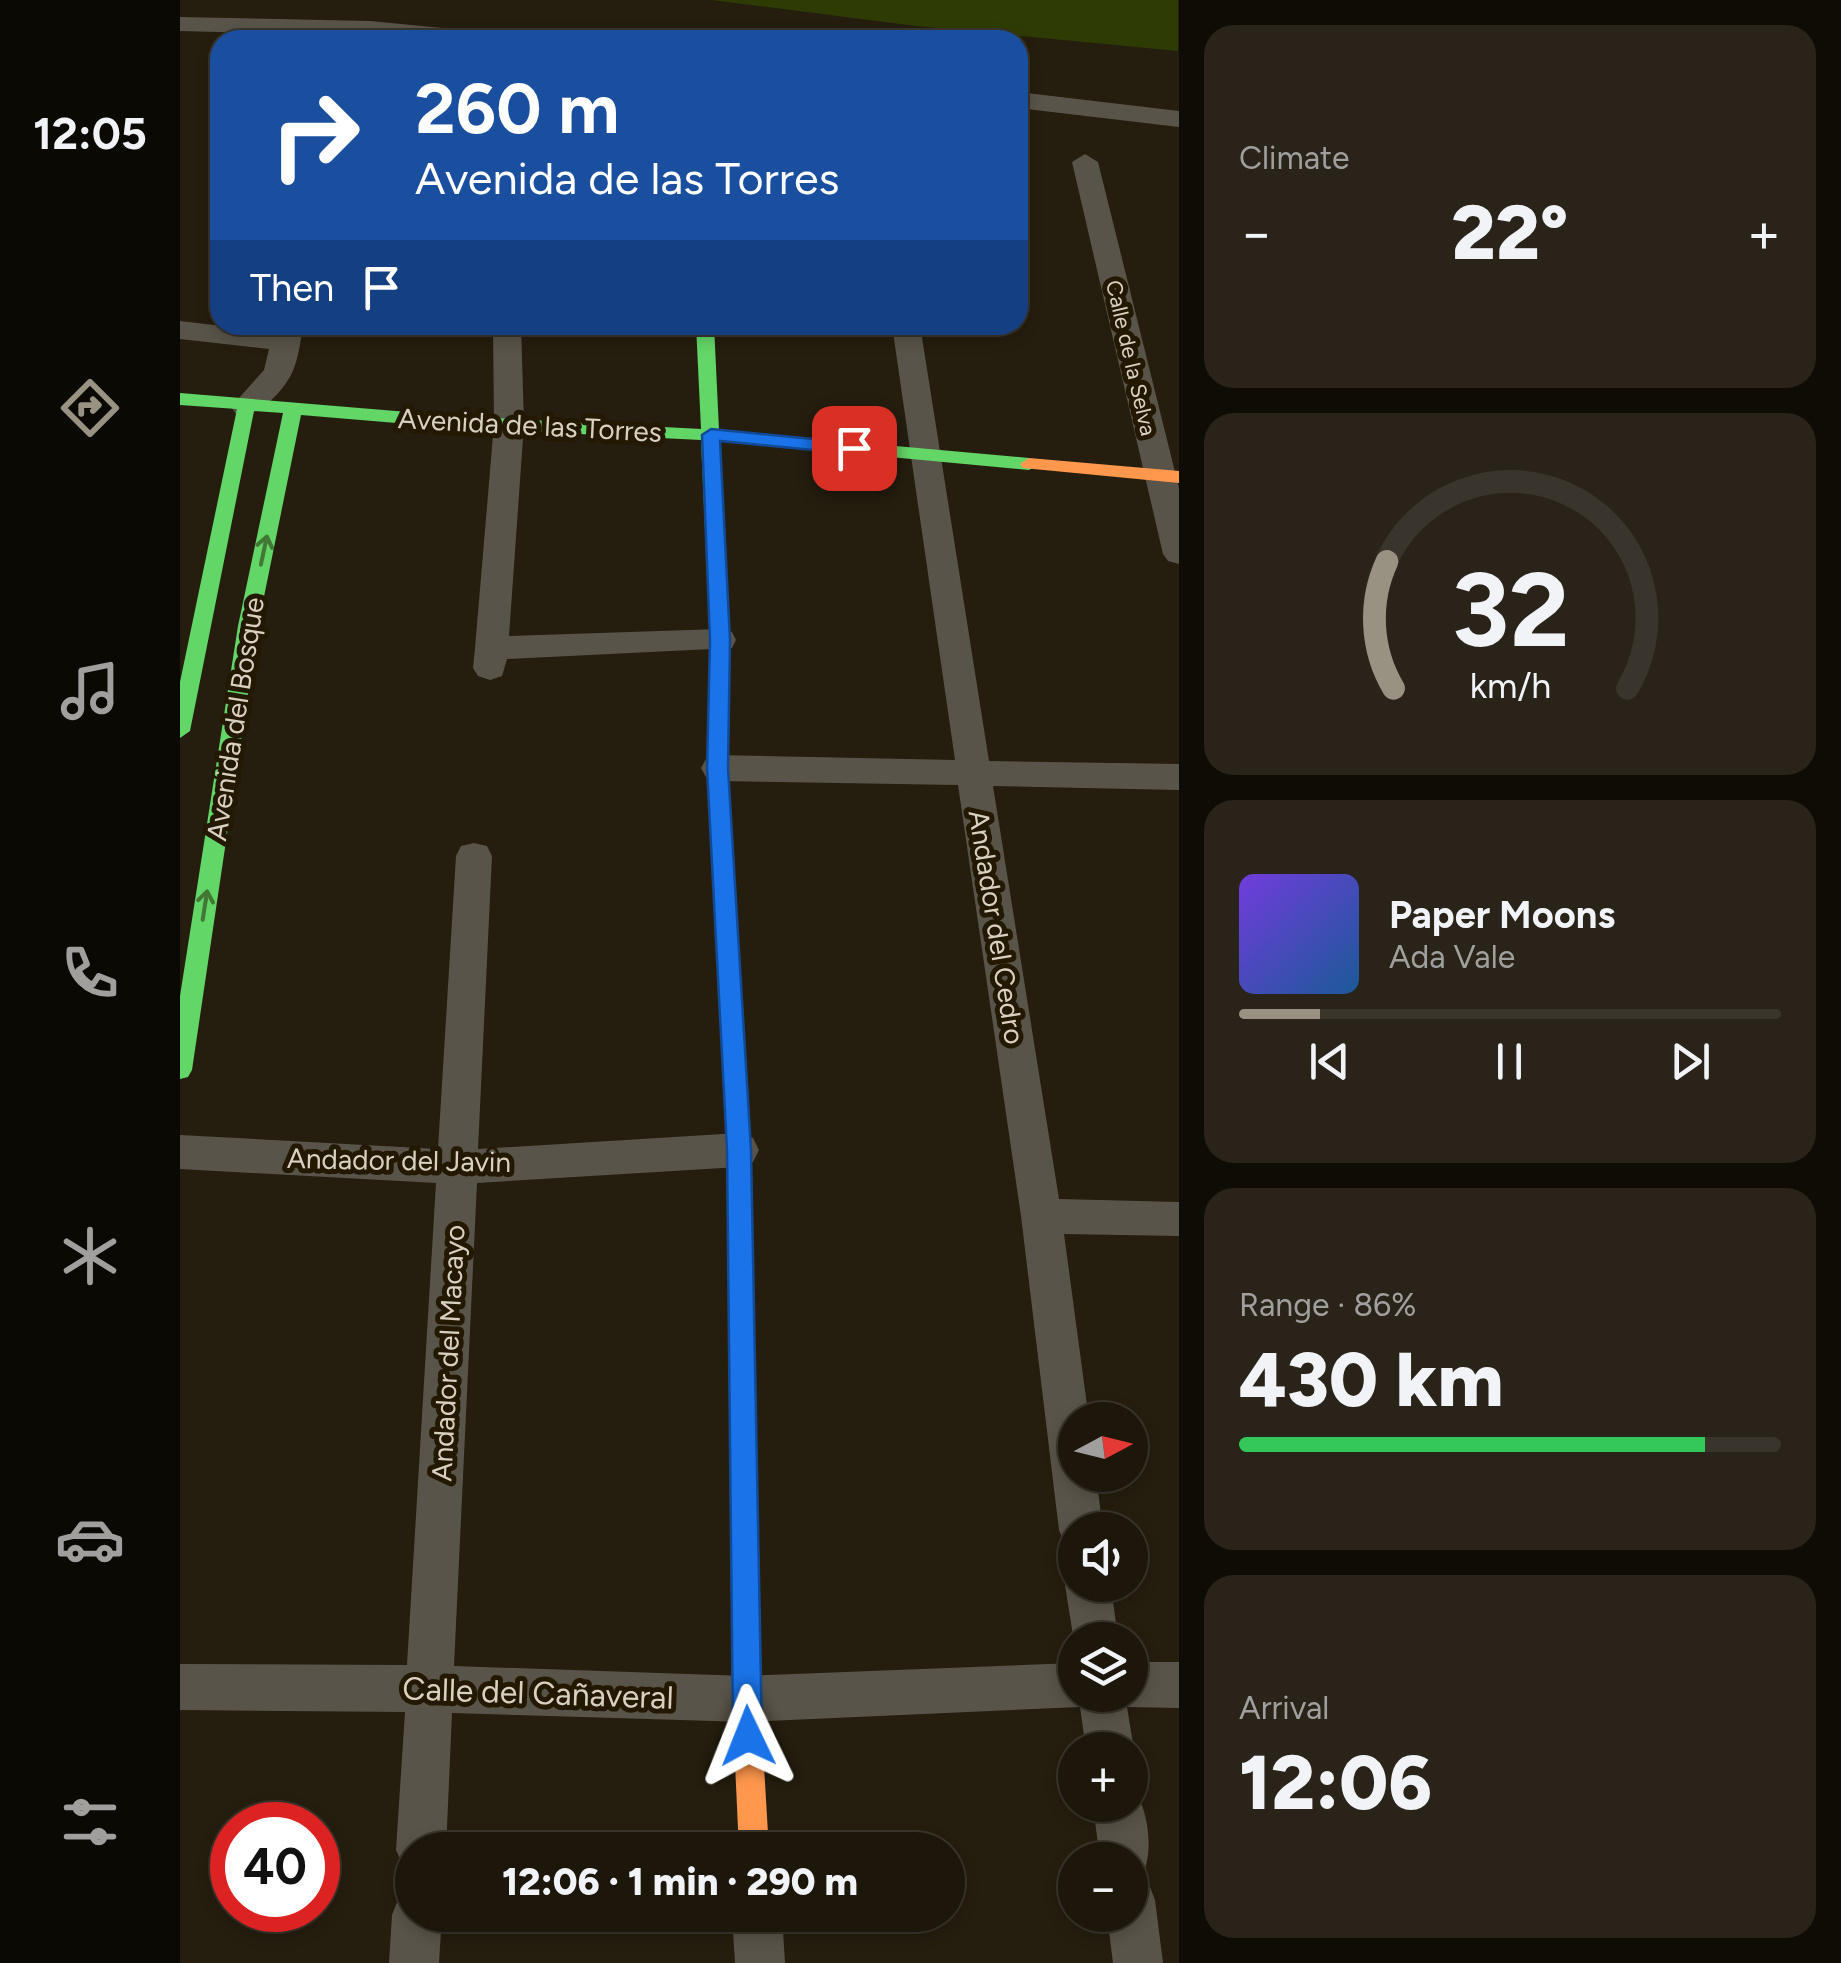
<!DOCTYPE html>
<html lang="en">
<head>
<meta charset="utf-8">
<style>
  :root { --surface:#1c160b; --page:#292319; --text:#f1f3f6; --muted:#a09f9d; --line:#3a352c; --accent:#999283 }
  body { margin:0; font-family:Figtree,sans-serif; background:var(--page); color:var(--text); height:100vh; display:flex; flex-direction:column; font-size:38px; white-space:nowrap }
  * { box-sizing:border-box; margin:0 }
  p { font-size:32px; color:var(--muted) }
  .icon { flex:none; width:55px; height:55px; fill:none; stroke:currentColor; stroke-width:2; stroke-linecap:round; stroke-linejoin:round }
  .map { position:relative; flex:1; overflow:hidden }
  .panel { display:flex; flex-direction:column; gap:25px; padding:25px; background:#0f0c06; width:662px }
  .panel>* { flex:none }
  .banner { position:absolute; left:30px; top:30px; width:818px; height:305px; border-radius:30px; box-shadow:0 5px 15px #0003,0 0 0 2px var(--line); background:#1a4fa0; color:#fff; overflow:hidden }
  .needle { width:65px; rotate:83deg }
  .fabs { position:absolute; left:878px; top:1402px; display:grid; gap:20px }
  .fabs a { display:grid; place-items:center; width:90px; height:90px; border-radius:50%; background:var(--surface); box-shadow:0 5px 15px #0003,0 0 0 2px var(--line); font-size:50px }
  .speed { position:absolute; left:30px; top:1802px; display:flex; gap:20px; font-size:50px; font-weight:700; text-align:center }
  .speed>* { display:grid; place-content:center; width:130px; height:130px; border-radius:50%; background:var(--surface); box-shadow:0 5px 15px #0003,0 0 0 2px var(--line); line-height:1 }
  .speed .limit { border:15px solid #d22; background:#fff; color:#111 }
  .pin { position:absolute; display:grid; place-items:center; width:85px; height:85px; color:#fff; margin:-42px; border-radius:20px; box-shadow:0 5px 15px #0006 }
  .me { position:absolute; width:110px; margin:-55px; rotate:358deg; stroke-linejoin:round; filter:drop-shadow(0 0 8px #0008) }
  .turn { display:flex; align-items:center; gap:35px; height:210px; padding:0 40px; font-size:45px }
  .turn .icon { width:130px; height:130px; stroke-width:2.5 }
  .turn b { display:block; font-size:70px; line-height:85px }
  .then { display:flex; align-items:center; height:95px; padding:0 40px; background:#0003; gap:20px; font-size:38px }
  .big { font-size:75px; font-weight:800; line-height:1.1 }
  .panel .widget { flex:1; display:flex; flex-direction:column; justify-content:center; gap:15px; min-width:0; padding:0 35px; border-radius:30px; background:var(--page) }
  .panel .dial { align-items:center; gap:0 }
  .dial svg { height:260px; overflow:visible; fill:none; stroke:var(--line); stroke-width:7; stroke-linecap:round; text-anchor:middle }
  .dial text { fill:var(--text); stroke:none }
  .song { display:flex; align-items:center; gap:30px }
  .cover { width:120px; height:120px; border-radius:15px; background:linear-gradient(135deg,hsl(260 70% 55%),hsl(210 70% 35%)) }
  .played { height:10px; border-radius:5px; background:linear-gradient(90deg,var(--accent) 15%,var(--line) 15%) }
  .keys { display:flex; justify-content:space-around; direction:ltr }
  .heat { display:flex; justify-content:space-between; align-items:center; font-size:55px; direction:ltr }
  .charge { height:15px; border-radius:8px; background:linear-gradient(90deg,#34c759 86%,var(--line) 0) }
  .trip { position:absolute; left:215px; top:1832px; width:570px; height:100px; border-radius:50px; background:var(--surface); box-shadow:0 5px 15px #0003,0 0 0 2px var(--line); font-weight:800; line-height:100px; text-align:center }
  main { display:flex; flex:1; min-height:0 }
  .tab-bar { display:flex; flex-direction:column; width:180px; justify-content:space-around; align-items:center; background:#0b0904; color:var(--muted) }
  .tab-bar .icon { width:70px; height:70px }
  .tab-bar .selected { color:var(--accent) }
  .tab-bar b { font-size:45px; color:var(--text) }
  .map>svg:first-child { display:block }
  .green { fill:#2f3b04 }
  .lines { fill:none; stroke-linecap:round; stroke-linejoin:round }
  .street { fill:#595449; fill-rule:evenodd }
  .fast { fill:#63d668; fill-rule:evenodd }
  .slow { fill:#ff974d; fill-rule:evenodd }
  .oneway { stroke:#437734 }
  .route { fill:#1a73e8; stroke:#114b97; stroke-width:2.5 }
  .labels { text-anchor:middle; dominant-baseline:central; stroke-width:10; stroke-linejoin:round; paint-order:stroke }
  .far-street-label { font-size:22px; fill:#d8d1c1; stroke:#231800 }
  .street-label { font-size:28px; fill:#d8d1c1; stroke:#231800 }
  .near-street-label { font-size:32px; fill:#d8d1c1; stroke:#231800 }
</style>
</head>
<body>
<main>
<nav class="tab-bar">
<b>12:05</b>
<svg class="icon selected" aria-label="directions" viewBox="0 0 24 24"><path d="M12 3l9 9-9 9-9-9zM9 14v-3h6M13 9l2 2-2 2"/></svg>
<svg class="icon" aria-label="music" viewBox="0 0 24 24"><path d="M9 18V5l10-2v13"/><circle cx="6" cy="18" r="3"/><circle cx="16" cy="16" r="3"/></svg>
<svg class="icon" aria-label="phone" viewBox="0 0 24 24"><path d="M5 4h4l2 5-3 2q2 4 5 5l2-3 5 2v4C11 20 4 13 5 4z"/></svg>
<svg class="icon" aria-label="climate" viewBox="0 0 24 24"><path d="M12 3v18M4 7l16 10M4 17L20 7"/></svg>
<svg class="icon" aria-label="car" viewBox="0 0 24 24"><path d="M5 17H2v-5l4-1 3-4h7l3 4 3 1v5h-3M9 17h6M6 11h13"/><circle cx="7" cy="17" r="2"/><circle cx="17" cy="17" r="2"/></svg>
<svg class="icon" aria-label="filters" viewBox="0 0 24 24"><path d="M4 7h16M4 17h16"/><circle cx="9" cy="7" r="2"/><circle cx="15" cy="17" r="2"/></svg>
</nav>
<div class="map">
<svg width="999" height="1963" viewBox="0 0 999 1963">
  <rect width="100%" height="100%" fill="#251e0f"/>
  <!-- green -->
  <path class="green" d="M532,0H998V51L736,26Z"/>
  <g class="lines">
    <!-- street -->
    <path class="street" d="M0,17L190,21L314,33L326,40L0,31Z
      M838,92L999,111V127L838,108Z
      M905,154L918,162L999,488V564L988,561L983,554L892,162Z
      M0,321L94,332L96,325H124C120,340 119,358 112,373C102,393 77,419 56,414L51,407L84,370L89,349L0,339Z
      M313,325H341L344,424L329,636L540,629L552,632L556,640L552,648L327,659L322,676L310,680L298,676L293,668L295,648L314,424Z
      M712,325H740L809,761L999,764V790L813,786L879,1199L999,1202V1236L884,1234L909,1420H895V1475H916L923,1530H895V1549L885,1545L879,1530L841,1216L778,785L538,781L526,777L521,768L526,759L538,755L775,760Z
      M294,843L307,846L312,856L298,1149L559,1133L573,1138L579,1150L573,1162L559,1167L297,1183L274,1666L566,1676L895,1663V1695H950V1662H999V1708L947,1707L954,1750L950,1760V1750H906L900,1707L566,1722L272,1713L266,1850H232V1871L224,1867L216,1850L225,1712L0,1710V1664L227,1665L256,1183L0,1169V1135L258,1149L276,856L281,846Z
      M895,1568V1585H931L938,1640H895V1648L885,1585Z
      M950,1786C969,1803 976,1860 959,1879L968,1882L975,1900L983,1963H933L927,1915H950V1860H920L913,1805H950Z
      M232,1892V1915H262L259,1963H209L212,1915L219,1897Z
      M552,1915H602L605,1963H555Z"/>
    <!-- fast -->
    <path class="fast" d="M516,325H534L539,430L849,458L858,464L849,470L540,441L550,640L548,768L571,1150L575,1382L571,1390L562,1394L553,1390L549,1382L547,1150L528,768L530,640L521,440L276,428L121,415L78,626L12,1070L8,1077L0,1079V996L58,626L103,413L74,411L10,731L0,738V682L57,409L0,405V393L276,416L521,429Z"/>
    <!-- slow -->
    <path class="slow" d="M849,458L999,471V483L843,468L840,464Z
      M562,1370L571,1374L575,1382L580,1699L589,1850H559L552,1699L549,1382L553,1374Z"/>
  </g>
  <!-- one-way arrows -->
  <defs><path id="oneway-shaft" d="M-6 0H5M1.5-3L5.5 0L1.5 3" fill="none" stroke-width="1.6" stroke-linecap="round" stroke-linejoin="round" transform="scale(2.5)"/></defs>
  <g class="oneway">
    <use href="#oneway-shaft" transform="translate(84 550) rotate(-78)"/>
    <use href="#oneway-shaft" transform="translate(25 905) rotate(-81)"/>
  </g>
  <!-- route -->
  <path class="route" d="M531,429L674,443L683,448L674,454L540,441L550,640L548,768L571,1150L582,1736L578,1747L568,1751L558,1747L553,1736L547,1150L527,768L530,640L522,435Z"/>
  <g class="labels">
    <!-- far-street labels -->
    <g class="far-street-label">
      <text transform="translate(951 358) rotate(77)">Calle de la Selva</text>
    </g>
    <!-- street labels -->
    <g class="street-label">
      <text transform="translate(350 425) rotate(3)">Avenida de las Torres</text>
      <text transform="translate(55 719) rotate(-81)">Avenida del Bosque</text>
      <text transform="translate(817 927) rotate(81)">Andador del Cedro</text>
      <text transform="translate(219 1160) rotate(1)">Andador del Javin</text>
      <text transform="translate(268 1353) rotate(-87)">Andador del Macayo</text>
    </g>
    <!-- near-street labels -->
    <g class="near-street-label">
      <text transform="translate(358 1693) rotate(2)">Calle del Cañaveral</text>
    </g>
  </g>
</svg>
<div class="fabs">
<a><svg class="needle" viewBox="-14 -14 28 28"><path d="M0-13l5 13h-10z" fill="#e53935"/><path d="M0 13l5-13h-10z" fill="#a09f9d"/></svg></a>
<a><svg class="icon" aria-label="sound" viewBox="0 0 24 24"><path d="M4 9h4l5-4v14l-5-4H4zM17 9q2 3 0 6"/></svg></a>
<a><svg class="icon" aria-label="layers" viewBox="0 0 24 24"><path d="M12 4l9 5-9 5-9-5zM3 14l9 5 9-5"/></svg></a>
<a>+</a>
<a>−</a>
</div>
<div class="speed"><div class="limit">40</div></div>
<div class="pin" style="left:674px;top:448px;background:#d93025"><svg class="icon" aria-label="arrive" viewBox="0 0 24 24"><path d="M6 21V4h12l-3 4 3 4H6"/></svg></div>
<svg class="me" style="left:568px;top:1736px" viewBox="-20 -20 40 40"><path d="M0-17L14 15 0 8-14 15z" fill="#1a73e8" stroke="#fff" stroke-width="4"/></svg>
<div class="trip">12:06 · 1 min · 290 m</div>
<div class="banner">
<div class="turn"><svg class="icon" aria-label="right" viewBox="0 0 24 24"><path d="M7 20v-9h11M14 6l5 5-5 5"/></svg><div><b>260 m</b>Avenida de las Torres</div></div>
<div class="then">Then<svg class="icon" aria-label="arrive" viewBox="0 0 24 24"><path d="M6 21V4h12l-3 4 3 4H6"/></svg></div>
</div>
</div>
<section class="panel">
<div class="widget"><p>Climate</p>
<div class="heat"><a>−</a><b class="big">22°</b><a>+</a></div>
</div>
<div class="widget dial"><svg viewBox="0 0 100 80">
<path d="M14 69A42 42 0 1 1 86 69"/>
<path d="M14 69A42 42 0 0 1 12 30" stroke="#999283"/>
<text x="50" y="56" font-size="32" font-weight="700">32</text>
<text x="50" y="72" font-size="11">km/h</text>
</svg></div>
<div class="widget">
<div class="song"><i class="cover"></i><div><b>Paper Moons</b><p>Ada Vale</p></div></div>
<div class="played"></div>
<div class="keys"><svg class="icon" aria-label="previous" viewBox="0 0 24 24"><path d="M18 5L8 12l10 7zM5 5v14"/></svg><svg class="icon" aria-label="pause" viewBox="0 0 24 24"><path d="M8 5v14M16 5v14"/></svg><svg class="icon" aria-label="next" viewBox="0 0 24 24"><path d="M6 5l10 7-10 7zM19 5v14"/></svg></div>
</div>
<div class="widget"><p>Range · 86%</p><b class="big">430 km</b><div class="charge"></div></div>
<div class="widget"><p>Arrival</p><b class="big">12:06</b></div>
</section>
</main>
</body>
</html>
